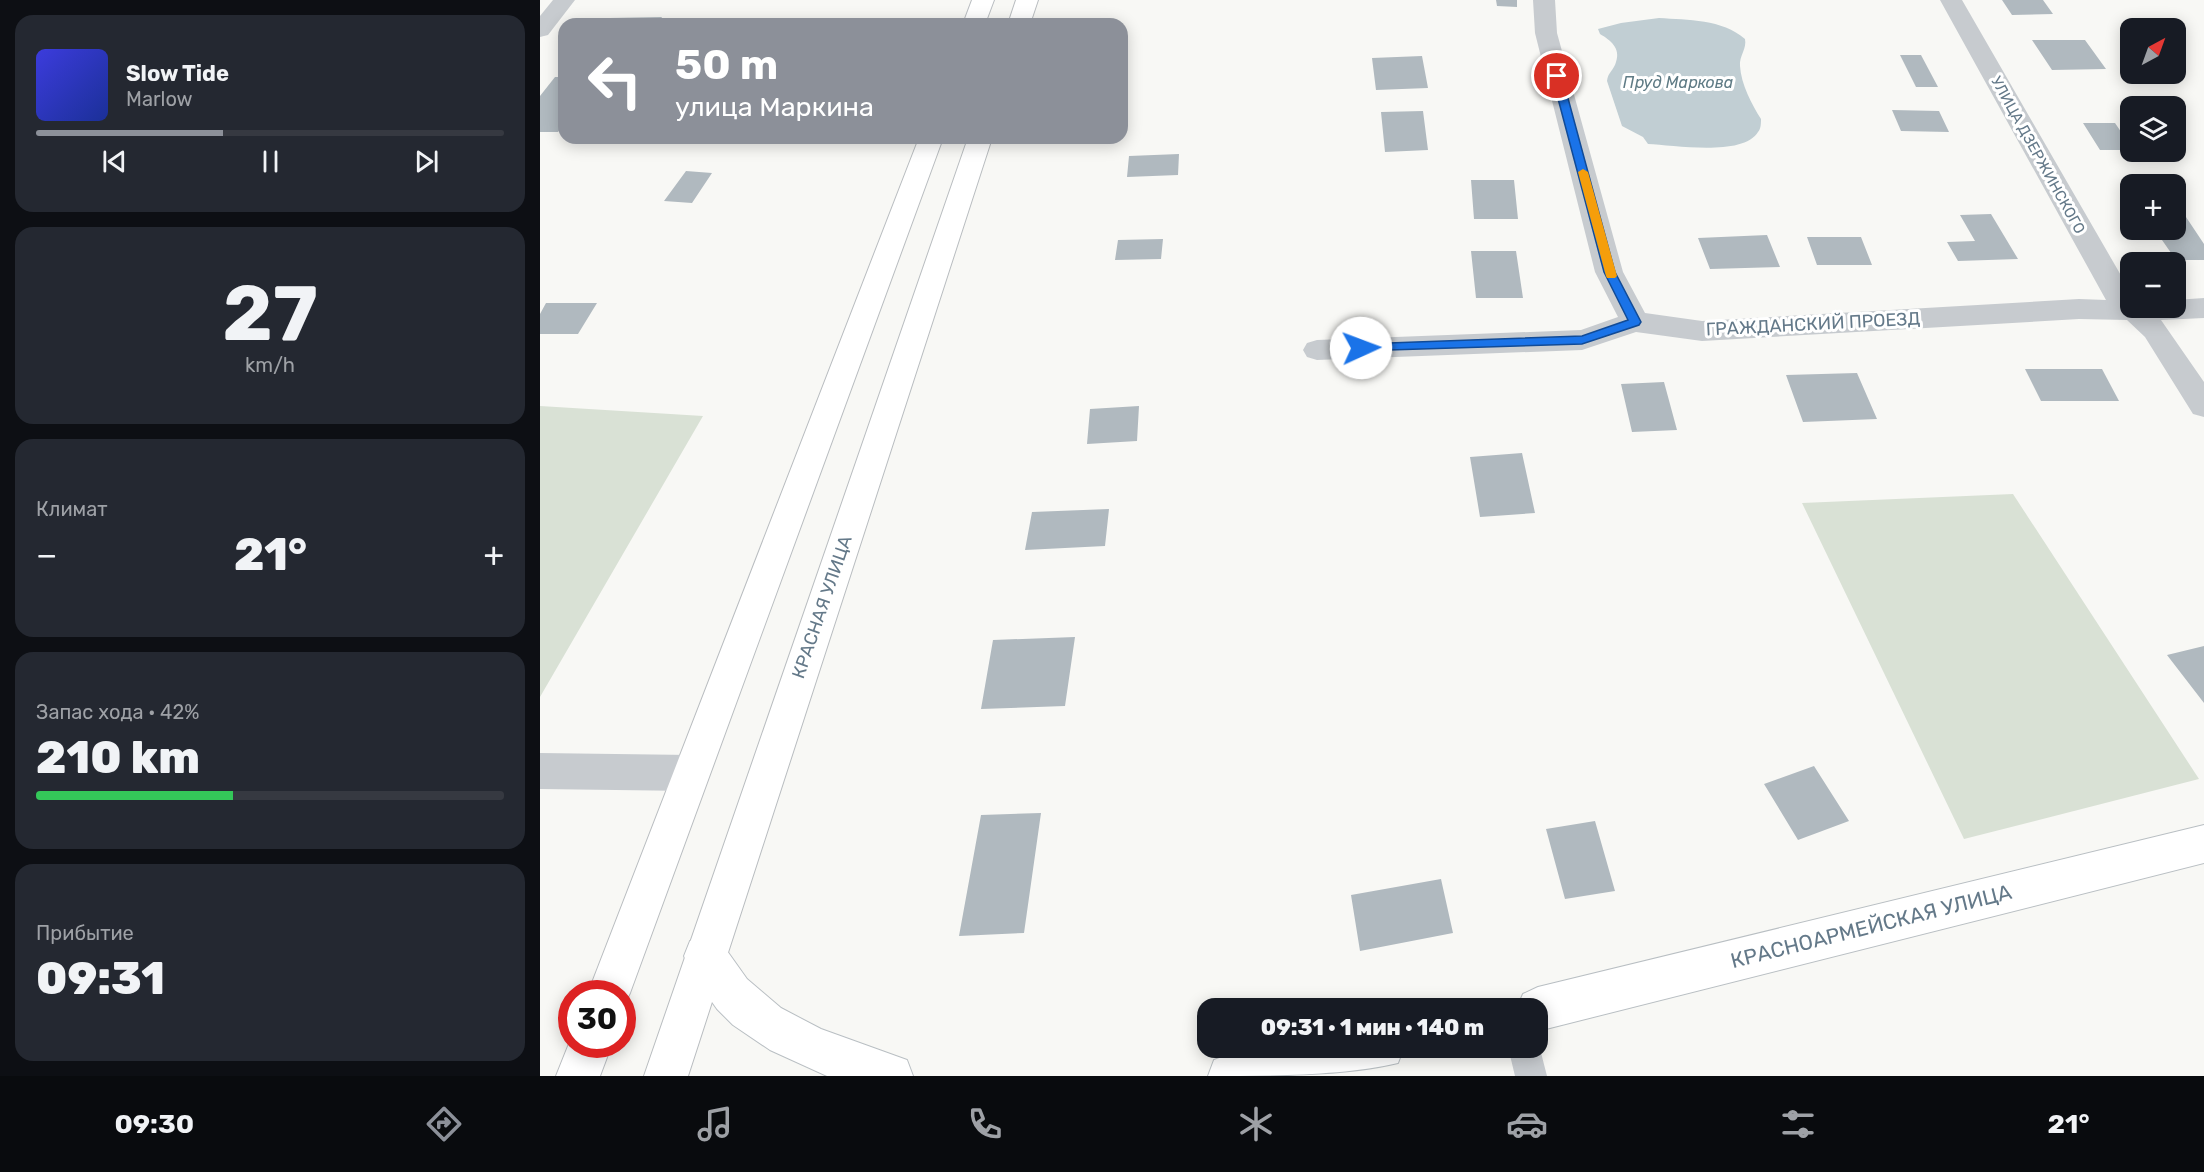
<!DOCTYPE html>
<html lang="ru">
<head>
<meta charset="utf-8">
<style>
  :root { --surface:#171b24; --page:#242831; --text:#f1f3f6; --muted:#9ea1a6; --line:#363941; --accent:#8c9099 }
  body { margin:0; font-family:Rubik,sans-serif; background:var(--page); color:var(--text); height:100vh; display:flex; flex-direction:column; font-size:22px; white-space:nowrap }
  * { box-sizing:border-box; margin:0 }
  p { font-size:20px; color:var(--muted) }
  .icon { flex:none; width:33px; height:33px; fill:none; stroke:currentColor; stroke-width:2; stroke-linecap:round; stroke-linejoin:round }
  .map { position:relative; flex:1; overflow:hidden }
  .details { display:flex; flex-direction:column; gap:15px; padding:15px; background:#0d0f14; width:540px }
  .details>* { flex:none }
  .guide { position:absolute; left:18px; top:18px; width:570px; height:126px; border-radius:18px; box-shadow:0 3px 15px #0003; background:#8c9099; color:#fff; overflow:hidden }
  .needle { width:39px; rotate:41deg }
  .tools { position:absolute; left:1580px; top:18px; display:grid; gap:12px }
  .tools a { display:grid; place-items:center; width:66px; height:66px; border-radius:12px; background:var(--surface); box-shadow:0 3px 15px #0003; font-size:30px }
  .speed { position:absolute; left:18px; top:980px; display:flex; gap:12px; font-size:30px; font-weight:700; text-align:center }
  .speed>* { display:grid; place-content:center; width:78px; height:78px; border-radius:50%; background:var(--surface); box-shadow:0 3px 15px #0003; line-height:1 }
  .speed .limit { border:9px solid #d22; background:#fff; color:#111 }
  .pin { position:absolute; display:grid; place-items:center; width:51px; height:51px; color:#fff; margin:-26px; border:3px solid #fff; border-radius:50%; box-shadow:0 2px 6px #0007 }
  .me { position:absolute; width:66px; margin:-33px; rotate:88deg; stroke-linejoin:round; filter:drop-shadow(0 0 4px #0008) }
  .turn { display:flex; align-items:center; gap:21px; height:126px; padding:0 18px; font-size:27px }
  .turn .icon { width:78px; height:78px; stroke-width:2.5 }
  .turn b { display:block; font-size:42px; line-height:51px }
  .big { font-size:45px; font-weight:800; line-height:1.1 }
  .details .card { flex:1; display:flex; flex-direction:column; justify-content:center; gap:9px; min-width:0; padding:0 21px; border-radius:18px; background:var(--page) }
  .details .dial { align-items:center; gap:0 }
  .dial b { font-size:78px; line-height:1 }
  .song { display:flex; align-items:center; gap:18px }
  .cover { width:72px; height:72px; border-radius:9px; background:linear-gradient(135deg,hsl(240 70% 55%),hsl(230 70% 35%)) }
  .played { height:6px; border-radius:3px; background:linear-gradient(90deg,var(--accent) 40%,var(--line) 40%) }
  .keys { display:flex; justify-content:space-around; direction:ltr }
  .heat { display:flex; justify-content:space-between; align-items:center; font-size:33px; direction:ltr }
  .charge { height:9px; border-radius:4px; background:linear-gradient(90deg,#34c759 42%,var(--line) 0) }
  .trip { position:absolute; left:657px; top:998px; width:351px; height:60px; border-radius:18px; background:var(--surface); box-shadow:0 3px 15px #0003; font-weight:800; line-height:60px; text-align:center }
  .tab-bar { display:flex; height:96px; justify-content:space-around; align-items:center; background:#090b0e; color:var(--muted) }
  .tab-bar .icon { width:42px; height:42px }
  .tab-bar .active { color:var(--accent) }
  .tab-bar b { font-size:27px; color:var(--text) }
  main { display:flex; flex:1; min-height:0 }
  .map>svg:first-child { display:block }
  .green { fill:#d9e1d5 }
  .water { fill:#c1ced3 }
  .building { fill:#b0b9bf }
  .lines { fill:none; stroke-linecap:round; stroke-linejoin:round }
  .secondary-casing { stroke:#b9bfc3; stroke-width:2 }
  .highway-casing { stroke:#b9bdc0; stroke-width:2 }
  .lane { fill:#c7cbcf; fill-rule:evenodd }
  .street { fill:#c7cbcf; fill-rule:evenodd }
  .secondary { fill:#fff; fill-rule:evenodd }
  .highway { fill:#fff; fill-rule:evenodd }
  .route { fill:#1a73e8; stroke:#114b97; stroke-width:1.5 }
  .slow { fill:#f59e0b }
  .labels { text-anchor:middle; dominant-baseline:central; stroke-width:6; stroke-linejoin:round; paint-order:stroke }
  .far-street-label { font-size:15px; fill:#647989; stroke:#fff }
  .far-water-label { font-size:16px; font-style:italic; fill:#5f7b85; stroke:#fff }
  .street-label { font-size:18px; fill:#647989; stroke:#fff }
  .near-street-label { font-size:21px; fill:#647989; stroke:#fff }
</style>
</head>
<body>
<main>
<section class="details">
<div class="card">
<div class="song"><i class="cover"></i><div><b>Slow Tide</b><p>Marlow</p></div></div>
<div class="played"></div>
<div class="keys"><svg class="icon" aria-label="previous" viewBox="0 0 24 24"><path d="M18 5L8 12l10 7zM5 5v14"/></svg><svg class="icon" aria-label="pause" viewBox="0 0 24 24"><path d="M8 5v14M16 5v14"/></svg><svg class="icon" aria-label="next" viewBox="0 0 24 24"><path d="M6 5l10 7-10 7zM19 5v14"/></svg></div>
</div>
<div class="card dial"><b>27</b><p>km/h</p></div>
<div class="card"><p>Климат</p>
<div class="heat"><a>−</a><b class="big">21°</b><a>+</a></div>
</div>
<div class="card"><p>Запас хода · 42%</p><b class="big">210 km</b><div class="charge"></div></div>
<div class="card"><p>Прибытие</p><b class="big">09:31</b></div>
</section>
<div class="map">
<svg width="1664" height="1076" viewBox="0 0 1664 1076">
  <rect width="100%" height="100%" fill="#f8f8f5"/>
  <!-- green -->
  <path class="green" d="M0,406L163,416L0,697Z
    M1473,494L1659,779L1424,839L1262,503Z"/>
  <!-- water -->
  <path class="water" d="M1119,18C1148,20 1182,19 1205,39C1207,49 1199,56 1200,66C1201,84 1212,105 1221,119C1221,123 1221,129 1218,132C1203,157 1133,145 1108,144L1103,137L1082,126L1067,81C1068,72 1074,70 1076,62C1081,48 1070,40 1060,34L1058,29L1081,23Z"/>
  <!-- building -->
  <path class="building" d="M956,0H977V7L957,6Z
    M1462,0H1503L1513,14L1472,15Z
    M122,17L118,24H66L70,18Z
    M1492,40H1545L1566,69L1512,70Z
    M1360,55H1381L1398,87H1376Z
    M882,56L888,88L836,90L832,58Z
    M15,77H24V124L18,132H0V96Z
    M1352,110L1399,111L1409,132L1361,131Z
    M883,111L888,150L845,152L841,112Z
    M1543,123H1575L1590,145V150H1560Z
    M639,154L638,175L587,177L589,156Z
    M146,171L172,173L152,203L124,201Z
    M931,180H974L978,219H934Z
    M1640,208L1664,244V260H1636L1615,230H1635V209Z
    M1451,214L1478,259L1418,261L1407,242L1435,241L1420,215Z
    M1227,235L1240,267L1170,269L1158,238Z
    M1267,237H1321L1332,265H1277Z
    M623,239L621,259L575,260L578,240Z
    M931,251H976L983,298H936Z
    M6,303H57L38,334H0V314Z
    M1485,369H1562L1579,401H1501Z
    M1317,373L1337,419L1263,422L1246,375Z
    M1124,382L1137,430L1092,432L1081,384Z
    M599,406L597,441L547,444L550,409Z
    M982,453L995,513L940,517L930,457Z
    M569,509L565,546L485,550L492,512Z
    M535,637L525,706L441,709L453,640Z
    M1664,646V703L1627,655Z
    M1274,766L1309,821L1258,840L1224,784Z
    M501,813L484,933L419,936L441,815Z
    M1055,821L1075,891L1025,899L1006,829Z
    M901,879L913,933L820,951L811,895Z"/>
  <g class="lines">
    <defs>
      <path id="secondary" d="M1664,825V863L998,1031V1008H977L983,994L998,987Z
        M165,935L180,941L207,979L241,1008L281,1029L367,1060L373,1076H287L230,1050L193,1025L177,1009L150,971L144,956L150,941Z
        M725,1047H864L858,1063C804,1076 726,1076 668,1076L674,1060L690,1054Z"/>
      <path id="highway" d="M432,0H454L445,24H423Z
        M476,0H498L490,24H468Z
        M379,138H403L90,993L82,1009V993H48Z
        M428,138H452L148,1076H104Z
        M32,1036V1044H72L60,1076H16Z"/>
    </defs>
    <!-- secondary casing -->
    <use href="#secondary" class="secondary-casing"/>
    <!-- highway casing -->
    <use href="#highway" class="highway-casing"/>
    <!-- lane -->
    <path class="lane" d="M998,1041L1007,1076H975L968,1047H998Z"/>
    <!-- street -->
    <path class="street" d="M13,0H35L8,35L0,37V16Z
      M993,0H1015L1017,33L1083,272L1105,313L1162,321L1539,299L1566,300L1400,0H1422L1590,291V308H1635V300L1664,298V318L1621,320L1664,382V417L1653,414L1605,337L1587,320L1539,319L1162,341L1096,332L1042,350L777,360L767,357L763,350L767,343L777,340L1041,330L1078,317L1055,272L995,33Z
      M0,753L151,755L164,760L170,773L164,786L151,791L0,789Z"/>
    <!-- secondary -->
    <use href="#secondary" class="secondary"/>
    <!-- highway -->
    <use href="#highway" class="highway"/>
  </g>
  <!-- route -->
  <path class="route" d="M1017,73L1022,76L1075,272L1101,322L1099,325L1042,344L817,351V345L821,344L1042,336L1088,320L1064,272L1012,76Z"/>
  <!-- slow -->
  <path class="slow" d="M1043,169L1048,172L1077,276L1075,278H1067L1066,276L1038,172Z"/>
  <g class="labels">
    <!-- far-street labels -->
    <g class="far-street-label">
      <text transform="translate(1498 155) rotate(61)">УЛИЦА ДЗЕРЖИНСКОГО</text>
    </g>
    <!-- far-water labels -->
    <g class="far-water-label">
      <text x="1138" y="82">Пруд Маркова</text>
    </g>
    <!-- street labels -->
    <g class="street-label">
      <text transform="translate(1273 324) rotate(-3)">ГРАЖДАНСКИЙ ПРОЕЗД</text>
      <text transform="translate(282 607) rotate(-71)">КРАСНАЯ УЛИЦА</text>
    </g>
    <!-- near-street labels -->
    <g class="near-street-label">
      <text transform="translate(1331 926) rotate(-14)">КРАСНОАРМЕЙСКАЯ УЛИЦА</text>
    </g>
  </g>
</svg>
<div class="tools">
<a><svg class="needle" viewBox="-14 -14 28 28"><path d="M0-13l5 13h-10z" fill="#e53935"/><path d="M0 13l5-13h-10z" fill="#9ea1a6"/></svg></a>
<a><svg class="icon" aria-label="layers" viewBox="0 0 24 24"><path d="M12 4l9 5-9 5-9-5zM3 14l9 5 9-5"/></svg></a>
<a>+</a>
<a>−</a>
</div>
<div class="speed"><div class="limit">30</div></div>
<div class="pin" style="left:1017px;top:76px;background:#d93025"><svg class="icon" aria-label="arrive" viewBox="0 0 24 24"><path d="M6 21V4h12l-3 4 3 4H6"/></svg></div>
<svg class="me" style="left:821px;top:348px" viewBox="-20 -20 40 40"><circle r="19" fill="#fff"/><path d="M0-13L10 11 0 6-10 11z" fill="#1a73e8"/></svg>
<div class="trip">09:31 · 1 мин · 140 m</div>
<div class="guide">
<div class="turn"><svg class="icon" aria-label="left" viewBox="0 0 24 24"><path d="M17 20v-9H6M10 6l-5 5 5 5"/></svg><div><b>50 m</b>улица Маркина</div></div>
</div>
</div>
</main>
<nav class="tab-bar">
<b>09:30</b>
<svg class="icon active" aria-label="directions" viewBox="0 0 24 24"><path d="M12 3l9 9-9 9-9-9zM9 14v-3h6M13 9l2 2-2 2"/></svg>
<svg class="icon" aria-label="music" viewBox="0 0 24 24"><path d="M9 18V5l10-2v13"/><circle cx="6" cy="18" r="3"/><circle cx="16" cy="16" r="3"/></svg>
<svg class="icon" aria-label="phone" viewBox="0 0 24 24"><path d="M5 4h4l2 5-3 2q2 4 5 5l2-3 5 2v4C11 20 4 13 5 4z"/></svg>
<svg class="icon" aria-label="climate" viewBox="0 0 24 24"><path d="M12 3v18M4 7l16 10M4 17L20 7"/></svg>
<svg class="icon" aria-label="car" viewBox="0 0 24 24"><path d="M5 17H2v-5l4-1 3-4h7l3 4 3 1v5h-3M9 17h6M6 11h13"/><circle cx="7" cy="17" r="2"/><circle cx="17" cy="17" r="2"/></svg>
<svg class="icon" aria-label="filters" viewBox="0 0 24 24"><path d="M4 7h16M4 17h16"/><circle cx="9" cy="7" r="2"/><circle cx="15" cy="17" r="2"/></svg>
<b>21°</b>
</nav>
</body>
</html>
